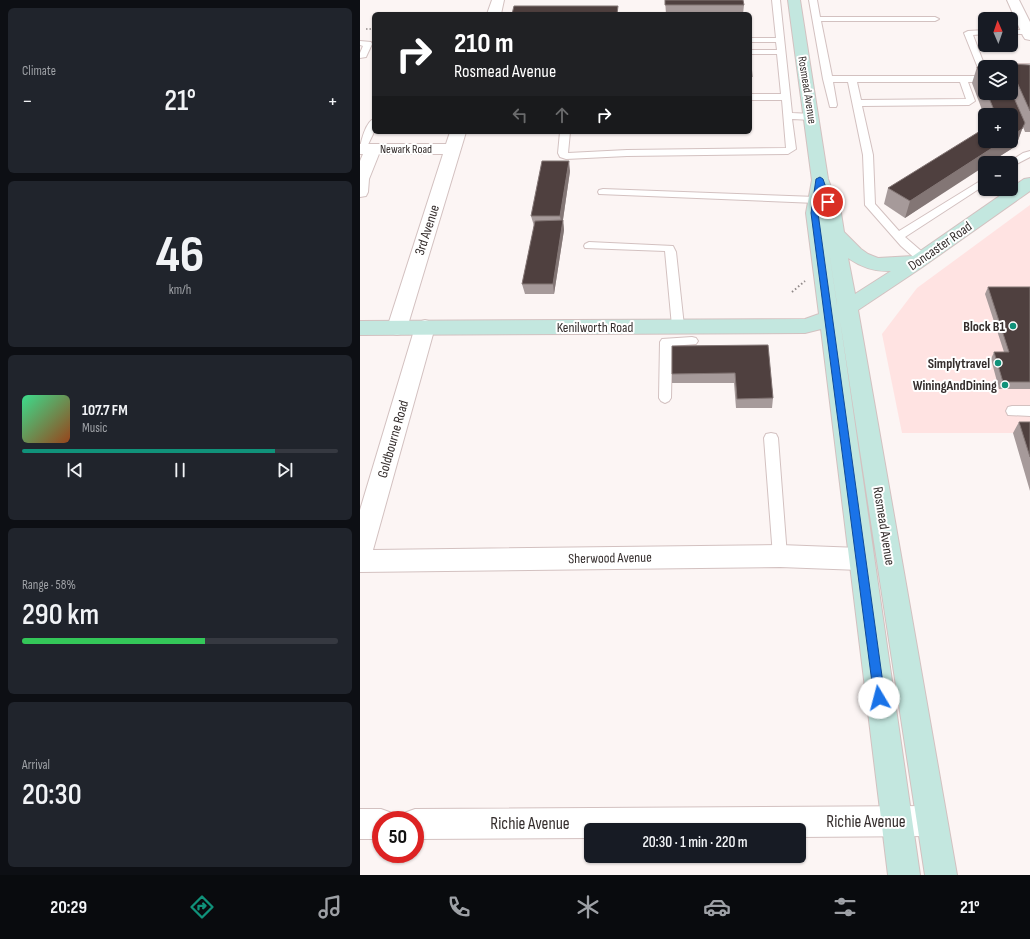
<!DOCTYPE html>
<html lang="en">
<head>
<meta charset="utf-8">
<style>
  :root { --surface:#171b24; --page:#20242c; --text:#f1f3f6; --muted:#9ea1a6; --line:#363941; --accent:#10927a }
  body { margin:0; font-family:"Sofia Sans Condensed",sans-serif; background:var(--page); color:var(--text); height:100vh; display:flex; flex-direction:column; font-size:15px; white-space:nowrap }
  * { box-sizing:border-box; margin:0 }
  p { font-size:13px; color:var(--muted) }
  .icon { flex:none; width:22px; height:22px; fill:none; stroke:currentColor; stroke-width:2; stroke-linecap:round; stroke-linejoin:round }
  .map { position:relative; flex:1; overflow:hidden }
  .sheet { display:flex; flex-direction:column; gap:8px; padding:8px; background:#0d0f14; width:360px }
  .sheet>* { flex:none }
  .guide { position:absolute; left:12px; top:12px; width:380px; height:122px; border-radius:6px; box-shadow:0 1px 3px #0004; background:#202124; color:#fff; overflow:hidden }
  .needle { width:26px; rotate:358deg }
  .controls { position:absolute; left:618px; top:12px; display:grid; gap:8px }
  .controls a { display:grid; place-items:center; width:40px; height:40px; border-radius:6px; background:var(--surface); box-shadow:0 1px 3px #0004; font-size:20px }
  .speed { position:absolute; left:12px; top:811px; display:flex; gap:8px; font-size:20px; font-weight:700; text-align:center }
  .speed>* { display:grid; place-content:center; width:52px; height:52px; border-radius:50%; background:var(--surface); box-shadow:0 1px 3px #0004; line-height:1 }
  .speed .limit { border:6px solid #d22; background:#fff; color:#111 }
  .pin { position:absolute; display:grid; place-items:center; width:34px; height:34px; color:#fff; margin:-17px; border:2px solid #fff; border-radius:50%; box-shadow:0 1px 4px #0007 }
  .me { position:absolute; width:44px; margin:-22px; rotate:352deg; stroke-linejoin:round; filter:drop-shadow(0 0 3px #0008) }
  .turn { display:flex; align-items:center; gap:14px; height:84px; padding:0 16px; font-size:18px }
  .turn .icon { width:52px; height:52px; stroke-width:2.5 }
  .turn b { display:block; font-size:28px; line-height:34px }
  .lanes { display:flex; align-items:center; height:38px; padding:0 16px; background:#0003; justify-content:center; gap:20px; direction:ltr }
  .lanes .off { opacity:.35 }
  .big { font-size:30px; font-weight:600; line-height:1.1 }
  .sheet .widget { flex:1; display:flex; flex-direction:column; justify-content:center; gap:6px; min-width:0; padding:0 14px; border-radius:6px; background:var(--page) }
  .sheet .dial { align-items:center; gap:0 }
  .dial b { font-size:52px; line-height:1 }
  .song { display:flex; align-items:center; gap:12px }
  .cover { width:48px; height:48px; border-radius:6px; background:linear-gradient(135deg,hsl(150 70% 55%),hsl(20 70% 35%)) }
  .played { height:4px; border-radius:2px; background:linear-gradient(90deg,var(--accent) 80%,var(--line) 80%) }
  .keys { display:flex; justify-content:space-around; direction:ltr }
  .heat { display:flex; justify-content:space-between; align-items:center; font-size:22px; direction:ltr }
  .charge { height:6px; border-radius:3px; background:linear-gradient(90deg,#34c759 58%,var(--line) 0) }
  .trip { position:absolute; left:224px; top:823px; width:222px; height:40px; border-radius:6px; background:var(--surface); box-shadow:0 1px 3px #0004; font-weight:600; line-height:40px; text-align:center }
  .tab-bar { display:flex; height:64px; justify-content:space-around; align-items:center; background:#090b0e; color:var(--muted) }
  .tab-bar .icon { width:28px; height:28px }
  .tab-bar .current { color:var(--accent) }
  .tab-bar b { font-size:18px; color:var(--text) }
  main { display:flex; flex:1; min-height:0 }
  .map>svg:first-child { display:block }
  .built { fill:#ffe3e2 }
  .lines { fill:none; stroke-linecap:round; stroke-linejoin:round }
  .lane-casing { stroke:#d3c1c0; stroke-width:2 }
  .street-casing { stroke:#d3c1c0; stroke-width:2 }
  .secondary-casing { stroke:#d3c1c0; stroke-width:2 }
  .path-far1 { stroke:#908988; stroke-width:1.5; stroke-dasharray:1.5 2; stroke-linecap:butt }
  .path { stroke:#908988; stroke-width:2; stroke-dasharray:1.5 2.5; stroke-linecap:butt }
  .lane { fill:#fff; fill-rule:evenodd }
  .street { fill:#fff; fill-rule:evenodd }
  .secondary { fill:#c3e7df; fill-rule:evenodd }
  .wall { fill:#a69a9a }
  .shaded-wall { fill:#837675 }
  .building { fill:#4f403f; stroke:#837675 }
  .route { fill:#1a73e8; stroke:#114b97 }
  .poi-dot { fill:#10927a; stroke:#fff; stroke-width:1.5 }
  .labels { text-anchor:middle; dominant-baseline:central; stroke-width:4; stroke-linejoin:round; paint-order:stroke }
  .far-street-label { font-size:12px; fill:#342d2c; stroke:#fff }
  .street-label { font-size:14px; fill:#342d2c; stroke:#fff }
  .poi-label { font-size:14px; font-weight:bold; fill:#342d2c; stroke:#fff; text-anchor:end }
  .near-street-label { font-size:17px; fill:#342d2c; stroke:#fff }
</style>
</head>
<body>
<main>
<section class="sheet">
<div class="widget"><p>Climate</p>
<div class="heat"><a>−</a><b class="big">21°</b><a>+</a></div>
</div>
<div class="widget dial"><b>46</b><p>km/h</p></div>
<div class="widget">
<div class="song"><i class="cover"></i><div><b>107.7 FM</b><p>Music</p></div></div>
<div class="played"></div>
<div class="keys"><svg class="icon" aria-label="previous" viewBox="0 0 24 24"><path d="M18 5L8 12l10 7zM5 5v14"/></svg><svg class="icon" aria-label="pause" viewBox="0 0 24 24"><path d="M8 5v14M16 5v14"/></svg><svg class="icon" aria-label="next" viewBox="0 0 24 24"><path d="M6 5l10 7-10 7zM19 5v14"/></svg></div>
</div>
<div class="widget"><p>Range · 58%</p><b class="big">290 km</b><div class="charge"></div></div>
<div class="widget"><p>Arrival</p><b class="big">20:30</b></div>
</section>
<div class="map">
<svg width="670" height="875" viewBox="0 0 670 875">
  <rect width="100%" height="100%" fill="#fcf5f4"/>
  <!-- built -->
  <path class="built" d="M670,205V433H542L522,334L557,288Z"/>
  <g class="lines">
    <defs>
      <path id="lane" d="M412,0H420L432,113L452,114L457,117L452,120L432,119L436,149L428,154L267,156L206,159L200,157L198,153L200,132H210L208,153L267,150L426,148L422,100H390V94H421L417,54H390V50H417L416,42H390V38H416Z
        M449,0H457L460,17H575L579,19L575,21H461L472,76H625V82H608L615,101L609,105L502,106L513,155L515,204L539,231L625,178V185L545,237L567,256L568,259L567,262H559L541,246L505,205L503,155L488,82H473L477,105L476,107H470L463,79ZM497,82H600L606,99L501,100Z
        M625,30V34L613,35L624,64H670V70L651,69V67L618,68L604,33L608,31Z
        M651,30H670V34H651Z
        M0,41L11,42L12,44L6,57L0,58V53L3,46L0,45Z
        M14,119V132L5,151H0C0,143 6,121 14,119Z
        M670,151V157L651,167V163H647L663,153Z
        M243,189L456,197L461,200L456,203L239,194L238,192L239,190Z
        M229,242L313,246L316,252L324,326L322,329L318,330L314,329L312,326L305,251L225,248L224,246L225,244Z
        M332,337L336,338L338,341L336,344L312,346L311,398L309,401L305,403L301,401L299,398L300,342L302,339Z
        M652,406H670V416L648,415L646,411L648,407Z
        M411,433L416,434L418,438L427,556L425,561L420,563L415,561L413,556L404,438L406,434Z"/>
      <path id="street" d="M132,0H144L141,14H127Z
        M647,0H659L670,22V40L665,39L663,36Z
        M90,132H106L47,328L44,333L37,335L30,333L27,328L83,154H19L9,179L8,192L6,196L0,197V161L3,154H0V144H86Z
        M65,320L72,322L75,327L13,550L420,545L500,548L509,551L512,559L509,567L500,570L420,567L0,572V510L55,327L58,322Z
        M572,806L583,810L587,821L583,832L572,836L439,837V830H231V838L55,839V820H42L44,813L55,809Z
        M0,809H21L32,813L34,820H21V839H0Z"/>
      <path id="secondary" d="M428,0H440L468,179L481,213L484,232L501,249L508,254L518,258L553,256L664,179L670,178V191L561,268L498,310L597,875H565L480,320L560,875H528L461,329L445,333L0,335V321L445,319L459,314L446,213L452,180ZM468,244L477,304V305ZM488,258C501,267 515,272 531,271L495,294Z"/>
    </defs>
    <!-- lane casing -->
    <use href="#lane" class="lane-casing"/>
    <!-- street casing -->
    <use href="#street" class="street-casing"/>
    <!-- secondary casing -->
    <use href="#secondary" class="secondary-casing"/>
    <!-- path-far1 -->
    <path class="path-far1" d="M6,29H14"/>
    <!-- path -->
    <path class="path" d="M432,292L445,281"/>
    <!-- lane -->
    <use href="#lane" class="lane"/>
    <!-- street -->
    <use href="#street" class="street"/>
    <!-- secondary -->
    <use href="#secondary" class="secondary"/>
  </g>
  <!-- wall -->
  <path class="wall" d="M305,0L384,5L383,14H306Z
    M390,63L392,77L391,94H390Z
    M649,64L670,65V132H665L663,127L656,146L629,163H625L545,218L524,204L528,188L651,115H625V118L612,83L617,67H625V93H651V67H648Z
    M210,171L203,220L204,230L194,294H165L162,284L174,226L171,216Z
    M628,287H670V389H639L631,359L634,352H644L625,294Z
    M408,345L413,398L412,408H376L374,383H312V374Z
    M659,422H670V491L653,433Z"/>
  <!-- shaded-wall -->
  <path class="shaded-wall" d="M662,129L656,146L629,163H625V166L545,218L550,201L643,141H651V136Z
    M209,161L210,171L202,226L200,216Z
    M203,220L204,230L194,294L193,284Z"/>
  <!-- building -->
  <path class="building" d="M305,0H383L384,5H305Z
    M154,6H258L257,14H152Z
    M390,63H391L392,77H390Z
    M649,64L670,65V111L651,69V67H650Z
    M617,67H641H625V87Z
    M651,91L665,123L662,129L651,136V115H636L627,93H651Z
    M625,128V141H643L550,201L528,188Z
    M182,161H209L200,216H171Z
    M203,220L193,284H162L175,221Z
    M628,287H670V382H643L634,352H649Z
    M408,345L413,398L377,399L375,373L312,374V346Z
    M659,422H670V457Z"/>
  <!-- route -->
  <path class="route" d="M460,177L463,179L471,202L468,204L465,203L461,193L458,213L525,698L523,702L519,704L515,702L514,698L451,213L456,179Z"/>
  <!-- markers -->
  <g class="poi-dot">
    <circle cx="653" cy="326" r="4"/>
    <circle cx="638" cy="363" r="4"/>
    <circle cx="645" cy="385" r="4"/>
  </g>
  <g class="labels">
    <!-- far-street labels -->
    <g class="far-street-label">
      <text transform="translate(447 90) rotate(81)">Rosmead Avenue</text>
      <text x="46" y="149">Newark Road</text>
    </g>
    <!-- street labels -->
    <g class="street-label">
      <text transform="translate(67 230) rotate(-72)">3rd Avenue</text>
      <text transform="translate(580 246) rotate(-35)">Doncaster Road</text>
      <text x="235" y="327">Kenilworth Road</text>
      <text transform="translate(33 439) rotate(-74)">Goldbourne Road</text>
      <text transform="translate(524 526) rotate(81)">Rosmead Avenue</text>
      <text transform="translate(250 558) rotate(-1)">Sherwood Avenue</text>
    </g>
    <!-- poi labels -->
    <g class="poi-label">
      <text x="645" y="326">Block B1</text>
      <text x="630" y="363">Simplytravel</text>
      <text x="637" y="385">WiningAndDining</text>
    </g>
    <!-- near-street labels -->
    <g class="near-street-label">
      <text x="506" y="822">Richie Avenue</text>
      <text x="170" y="824">Richie Avenue</text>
    </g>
  </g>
</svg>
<div class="controls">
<a><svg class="needle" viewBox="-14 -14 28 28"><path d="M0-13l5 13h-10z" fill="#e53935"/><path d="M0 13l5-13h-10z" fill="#9ea1a6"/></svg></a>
<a><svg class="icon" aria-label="layers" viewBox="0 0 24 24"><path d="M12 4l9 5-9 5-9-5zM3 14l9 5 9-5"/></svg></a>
<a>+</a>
<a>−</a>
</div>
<div class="speed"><div class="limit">50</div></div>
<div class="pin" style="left:468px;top:202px;background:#d93025"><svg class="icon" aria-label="arrive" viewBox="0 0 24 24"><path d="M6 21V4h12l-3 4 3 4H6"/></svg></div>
<svg class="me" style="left:519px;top:698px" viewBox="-20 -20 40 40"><circle r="19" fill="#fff"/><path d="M0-13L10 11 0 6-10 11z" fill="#1a73e8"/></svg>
<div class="trip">20:30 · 1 min · 220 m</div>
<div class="guide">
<div class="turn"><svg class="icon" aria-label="right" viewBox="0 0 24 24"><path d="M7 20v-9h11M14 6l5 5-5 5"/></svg><div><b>210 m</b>Rosmead Avenue</div></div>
<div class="lanes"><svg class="icon off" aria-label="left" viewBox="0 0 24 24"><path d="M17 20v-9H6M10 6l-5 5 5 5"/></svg><svg class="icon off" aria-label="ahead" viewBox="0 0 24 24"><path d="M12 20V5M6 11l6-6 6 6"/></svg><svg class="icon" aria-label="right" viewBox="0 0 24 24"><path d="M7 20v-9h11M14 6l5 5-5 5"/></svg></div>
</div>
</div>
</main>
<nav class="tab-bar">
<b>20:29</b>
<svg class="icon current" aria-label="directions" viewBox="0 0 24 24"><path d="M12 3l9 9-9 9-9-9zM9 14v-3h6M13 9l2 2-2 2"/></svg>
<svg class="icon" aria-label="music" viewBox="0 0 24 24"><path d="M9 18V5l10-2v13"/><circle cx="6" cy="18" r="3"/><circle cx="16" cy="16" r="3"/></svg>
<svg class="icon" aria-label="phone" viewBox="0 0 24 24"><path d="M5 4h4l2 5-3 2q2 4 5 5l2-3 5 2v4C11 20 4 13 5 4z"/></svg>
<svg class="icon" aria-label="climate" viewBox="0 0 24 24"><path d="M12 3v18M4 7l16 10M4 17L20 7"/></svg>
<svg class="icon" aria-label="car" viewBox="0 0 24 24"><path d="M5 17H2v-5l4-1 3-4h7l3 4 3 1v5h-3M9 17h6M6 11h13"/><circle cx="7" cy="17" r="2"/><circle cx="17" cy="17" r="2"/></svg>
<svg class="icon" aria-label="filters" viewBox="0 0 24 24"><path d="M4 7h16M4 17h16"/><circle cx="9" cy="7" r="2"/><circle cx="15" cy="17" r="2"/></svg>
<b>21°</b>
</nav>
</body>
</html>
